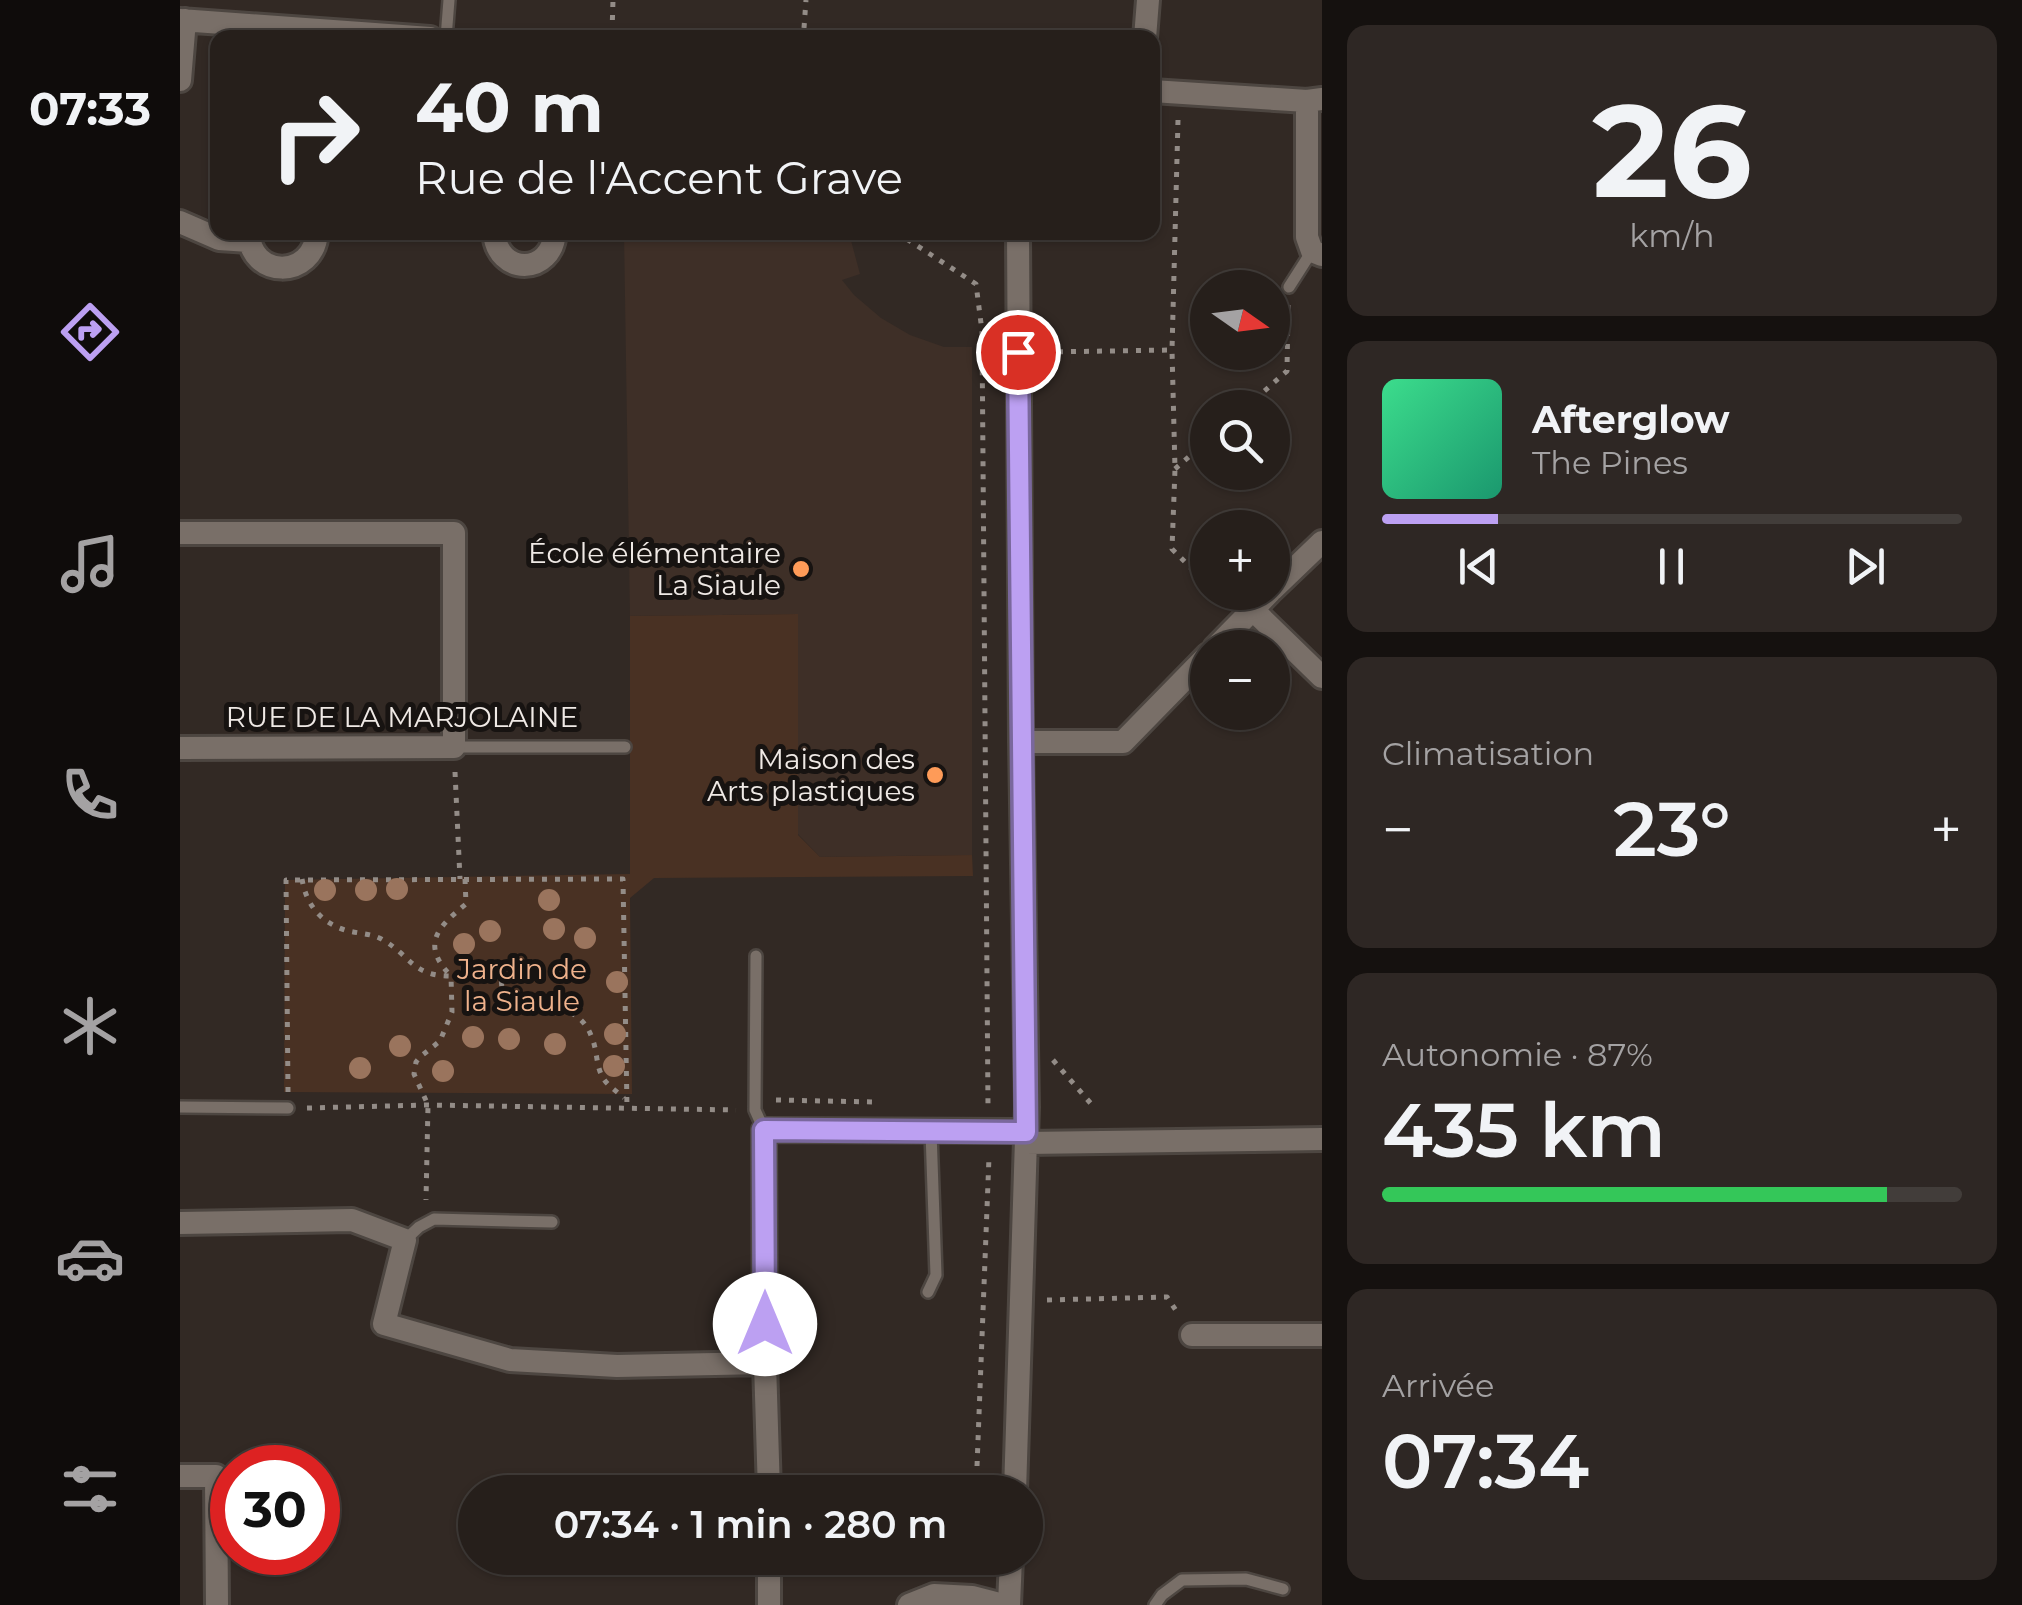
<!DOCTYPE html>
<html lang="fr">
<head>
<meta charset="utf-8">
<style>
  :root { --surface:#261f1b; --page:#2e2724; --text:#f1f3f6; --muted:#a4a2a3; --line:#423d3a; --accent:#bca0f2 }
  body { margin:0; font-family:Montserrat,sans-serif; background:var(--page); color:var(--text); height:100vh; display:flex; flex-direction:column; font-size:38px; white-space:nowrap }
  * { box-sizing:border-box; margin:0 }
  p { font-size:32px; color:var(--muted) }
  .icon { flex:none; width:55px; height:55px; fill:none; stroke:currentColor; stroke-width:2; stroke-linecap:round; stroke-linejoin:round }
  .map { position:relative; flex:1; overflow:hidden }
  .side { display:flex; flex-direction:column; gap:25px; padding:25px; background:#15110f; width:700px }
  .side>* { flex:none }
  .hud { position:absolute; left:30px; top:30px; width:950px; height:210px; border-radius:20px; box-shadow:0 2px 8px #0004,0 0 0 2px var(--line); background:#261f1b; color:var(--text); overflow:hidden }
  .needle { width:65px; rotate:104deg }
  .buttons { position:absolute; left:1010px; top:270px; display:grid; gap:20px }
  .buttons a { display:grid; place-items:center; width:100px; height:100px; border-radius:50%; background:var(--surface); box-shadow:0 2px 8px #0004,0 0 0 2px var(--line); font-size:50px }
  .speed { position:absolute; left:30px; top:1445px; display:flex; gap:20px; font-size:50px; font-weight:700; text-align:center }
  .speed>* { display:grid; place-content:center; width:130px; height:130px; border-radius:50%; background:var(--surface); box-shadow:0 2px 8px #0004,0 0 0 2px var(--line); line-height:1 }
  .speed .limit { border:15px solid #d22; background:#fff; color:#111 }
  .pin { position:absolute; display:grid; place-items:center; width:85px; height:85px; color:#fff; margin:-42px; border:5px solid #fff; border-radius:50%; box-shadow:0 2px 10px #0007 }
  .me { position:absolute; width:110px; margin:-55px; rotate:0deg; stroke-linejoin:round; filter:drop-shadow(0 0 8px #0008) }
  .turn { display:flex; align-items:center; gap:35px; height:210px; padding:0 40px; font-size:45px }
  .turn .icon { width:130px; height:130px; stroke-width:2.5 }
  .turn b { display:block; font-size:70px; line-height:85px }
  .big { font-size:75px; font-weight:600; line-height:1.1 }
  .side .card { flex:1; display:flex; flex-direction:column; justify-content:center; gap:15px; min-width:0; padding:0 35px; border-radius:20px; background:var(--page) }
  .side .dial { align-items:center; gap:0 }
  .dial b { font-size:130px; line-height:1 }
  .song { display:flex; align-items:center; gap:30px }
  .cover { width:120px; height:120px; border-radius:15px; background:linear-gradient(135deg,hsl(150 70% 55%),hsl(160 70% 35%)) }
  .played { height:10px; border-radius:5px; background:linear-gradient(90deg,var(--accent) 20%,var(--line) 20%) }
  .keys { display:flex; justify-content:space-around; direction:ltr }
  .heat { display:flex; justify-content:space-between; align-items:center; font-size:55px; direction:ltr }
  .charge { height:15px; border-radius:8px; background:linear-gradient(90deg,#34c759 87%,var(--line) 0) }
  .trip { position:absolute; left:278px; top:1475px; width:585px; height:100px; border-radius:50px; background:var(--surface); box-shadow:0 2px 8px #0004,0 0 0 2px var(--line); font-weight:600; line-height:100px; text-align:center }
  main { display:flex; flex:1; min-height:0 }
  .menu { display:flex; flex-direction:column; width:180px; justify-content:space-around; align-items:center; background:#0f0c0b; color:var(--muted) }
  .menu .icon { width:70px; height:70px }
  .menu .active { color:var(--accent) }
  .menu b { font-size:45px; color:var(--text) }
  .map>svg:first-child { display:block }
  .built { fill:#3e2f27 }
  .green { fill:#493123 }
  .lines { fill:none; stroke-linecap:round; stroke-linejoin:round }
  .lane-casing { stroke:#4d4641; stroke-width:16 }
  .street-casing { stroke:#4d4641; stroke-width:28 }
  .path { stroke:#938c87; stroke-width:5; stroke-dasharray:5 8; stroke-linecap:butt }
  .lane { stroke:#796f68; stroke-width:11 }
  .street { stroke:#796f68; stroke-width:22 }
  .tree { fill:#9a745d }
  .route-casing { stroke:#7a689d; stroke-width:25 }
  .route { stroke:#bca0f2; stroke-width:18 }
  .poi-dot { fill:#fe9b58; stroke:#171311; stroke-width:4 }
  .labels { text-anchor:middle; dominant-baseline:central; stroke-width:10; stroke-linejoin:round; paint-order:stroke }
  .poi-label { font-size:28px; fill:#efe9e5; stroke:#171311; text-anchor:end }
  .street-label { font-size:28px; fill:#efe9e5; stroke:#171311 }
  .park-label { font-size:28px; fill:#efb28c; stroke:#171311 }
</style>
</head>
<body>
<main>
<nav class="menu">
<b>07:33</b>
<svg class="icon active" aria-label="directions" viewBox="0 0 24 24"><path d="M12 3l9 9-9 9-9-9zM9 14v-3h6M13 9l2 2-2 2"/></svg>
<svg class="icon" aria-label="music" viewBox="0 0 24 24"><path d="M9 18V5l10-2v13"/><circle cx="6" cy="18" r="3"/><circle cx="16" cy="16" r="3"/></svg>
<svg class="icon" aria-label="phone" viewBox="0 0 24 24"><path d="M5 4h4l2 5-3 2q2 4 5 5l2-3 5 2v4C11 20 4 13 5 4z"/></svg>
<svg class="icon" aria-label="climate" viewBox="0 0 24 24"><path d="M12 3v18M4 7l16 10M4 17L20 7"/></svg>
<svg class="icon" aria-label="car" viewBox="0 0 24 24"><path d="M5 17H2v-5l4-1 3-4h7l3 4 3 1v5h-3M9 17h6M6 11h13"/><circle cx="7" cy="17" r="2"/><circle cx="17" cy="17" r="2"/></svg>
<svg class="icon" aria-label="filters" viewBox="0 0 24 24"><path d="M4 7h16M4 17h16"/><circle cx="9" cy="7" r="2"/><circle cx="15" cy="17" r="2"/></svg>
</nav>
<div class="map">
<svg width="1142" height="1605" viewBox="0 0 1142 1605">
  <rect width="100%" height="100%" fill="#322924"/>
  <!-- built -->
  <path class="built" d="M642,232L644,239L669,233L680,274L662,280L674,295L701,318L730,335L764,347H792V855L640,857L618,834V614L450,616L444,233Z"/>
  <!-- green -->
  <path class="green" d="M618,614V835L640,857L792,855L793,876L474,878L450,898L452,1094L104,1092L105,880L450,874V616Z"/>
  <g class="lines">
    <defs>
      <path id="lane" d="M266,38L269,0
        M1109,287L1132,251
        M274,747H445
        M576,956L575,1110L584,1130
        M0,1107L108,1108
        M225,1240L239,1227L254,1219L372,1222
        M748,1292L756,1275L751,1132
        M975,1605L982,1595L1002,1580L1066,1579L1103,1589"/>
      <path id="street" d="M0,20L250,38
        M965,38L968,0
        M0,80L5,20
        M972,91L1127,101L1142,99
        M1127,101V237L1132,251L1142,255
        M0,222L39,239L69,241
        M69,232C69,279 134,280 137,232
        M314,232C317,276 372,276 375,232
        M0,533H274V747L0,748
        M1092,590L1142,542
        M1072,609L1142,677
        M1035,648L1090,592
        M841,742H943L1028,655
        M846,1143L1142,1139
        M0,1223L172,1220L225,1240L204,1324L330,1360L437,1366L585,1363L584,1130L846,1131
        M1012,1335H1142
        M585,1363L589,1492
        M0,1476H36L37,1605
        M835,1492L847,1107L841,742L838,232
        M589,1605V1558
        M729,1605L754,1595L792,1597L823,1605
        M829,1605L831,1558"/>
    </defs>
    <!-- lane casing -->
    <use href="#lane" class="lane-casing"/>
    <!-- street casing -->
    <use href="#street" class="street-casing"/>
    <!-- path -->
    <path class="path" d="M624,28L626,0
      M432,33L433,0
      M643,38L644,29
      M998,120L992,350L995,469L992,549L1028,585
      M716,232L796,284L802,331L808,1106
      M865,352L992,350
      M1065,408L1107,371L1108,305
      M995,469L1028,440
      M1034,592L1046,604
      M275,772L280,879
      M122,879C126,904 140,922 165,930C178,934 192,933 203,940C231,956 232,976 271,976L272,1012L260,1041L240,1057L236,1062L234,1074L248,1105L246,1200
      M285,879L286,904C258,927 240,944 271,976H321L323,1003C356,1005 399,1000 412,1038C417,1049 416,1065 422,1076C426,1085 437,1091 444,1098
      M873,1060L913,1106
      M108,1092L106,880L443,879L447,1107
      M596,1100L695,1102
      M127,1108L248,1105L556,1110
      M867,1300L987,1297L999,1315
      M796,1492L809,1157
      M793,1574V1558"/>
    <!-- lane -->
    <use href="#lane" class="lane"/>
    <!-- street -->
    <use href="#street" class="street"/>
  </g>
  <!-- trees -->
  <g class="tree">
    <circle cx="217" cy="889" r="11"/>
    <circle cx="145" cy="890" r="11"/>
    <circle cx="186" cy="890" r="11"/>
    <circle cx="369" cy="900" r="11"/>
    <circle cx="374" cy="929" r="11"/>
    <circle cx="310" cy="931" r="11"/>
    <circle cx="405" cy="938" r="11"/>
    <circle cx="284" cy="944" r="11"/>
    <circle cx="437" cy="982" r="11"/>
    <circle cx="435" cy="1034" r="11"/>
    <circle cx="293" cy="1037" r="11"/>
    <circle cx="329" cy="1039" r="11"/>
    <circle cx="375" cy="1044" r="11"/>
    <circle cx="220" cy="1046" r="11"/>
    <circle cx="434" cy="1066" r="11"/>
    <circle cx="180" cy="1068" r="11"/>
    <circle cx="263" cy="1071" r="11"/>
  </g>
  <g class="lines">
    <defs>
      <path id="route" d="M585,1324L584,1130L846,1132L838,352"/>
    </defs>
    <!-- route casing -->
    <use href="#route" class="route-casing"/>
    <!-- route -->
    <use href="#route" class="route"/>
  </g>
  <!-- markers -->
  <g class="poi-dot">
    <circle cx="621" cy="569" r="10"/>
    <circle cx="755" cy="775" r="10"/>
  </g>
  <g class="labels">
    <!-- poi labels -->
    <g class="poi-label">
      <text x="601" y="553">École élémentaire<tspan x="601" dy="32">La Siaule</tspan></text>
      <text x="735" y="759">Maison des<tspan x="735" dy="32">Arts plastiques</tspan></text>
    </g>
    <!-- street labels -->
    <g class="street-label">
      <text x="222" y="717">RUE DE LA MARJOLAINE</text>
    </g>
    <!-- park labels -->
    <g class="park-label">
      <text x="342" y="969">Jardin de<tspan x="342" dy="32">la Siaule</tspan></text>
    </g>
  </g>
</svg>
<div class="buttons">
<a><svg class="needle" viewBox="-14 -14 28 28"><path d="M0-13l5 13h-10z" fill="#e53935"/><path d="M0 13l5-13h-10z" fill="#a4a2a3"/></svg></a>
<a><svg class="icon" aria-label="search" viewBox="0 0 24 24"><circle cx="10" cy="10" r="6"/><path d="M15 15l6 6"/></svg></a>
<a>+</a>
<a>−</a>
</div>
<div class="speed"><div class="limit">30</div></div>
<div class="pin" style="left:838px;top:352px;background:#d93025"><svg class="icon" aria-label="arrive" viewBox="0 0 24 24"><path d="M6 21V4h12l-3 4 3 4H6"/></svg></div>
<svg class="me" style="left:585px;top:1324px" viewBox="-20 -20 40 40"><circle r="19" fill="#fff"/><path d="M0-13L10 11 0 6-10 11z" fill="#bca0f2"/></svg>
<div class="trip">07:34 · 1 min · 280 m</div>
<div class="hud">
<div class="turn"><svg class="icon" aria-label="right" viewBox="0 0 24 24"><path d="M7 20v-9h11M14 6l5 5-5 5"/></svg><div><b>40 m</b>Rue de l'Accent Grave</div></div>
</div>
</div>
<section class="side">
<div class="card dial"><b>26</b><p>km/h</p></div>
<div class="card">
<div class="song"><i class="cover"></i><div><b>Afterglow</b><p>The Pines</p></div></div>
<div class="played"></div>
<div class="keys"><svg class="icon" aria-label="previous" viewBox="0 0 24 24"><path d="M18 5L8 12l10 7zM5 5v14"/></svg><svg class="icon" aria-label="pause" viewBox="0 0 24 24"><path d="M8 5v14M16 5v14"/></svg><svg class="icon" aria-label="next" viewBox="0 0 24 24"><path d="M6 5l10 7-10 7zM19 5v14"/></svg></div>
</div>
<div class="card"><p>Climatisation</p>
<div class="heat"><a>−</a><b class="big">23°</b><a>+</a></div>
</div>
<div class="card"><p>Autonomie · 87%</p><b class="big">435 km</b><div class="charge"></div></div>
<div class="card"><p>Arrivée</p><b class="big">07:34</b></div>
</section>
</main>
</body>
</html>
